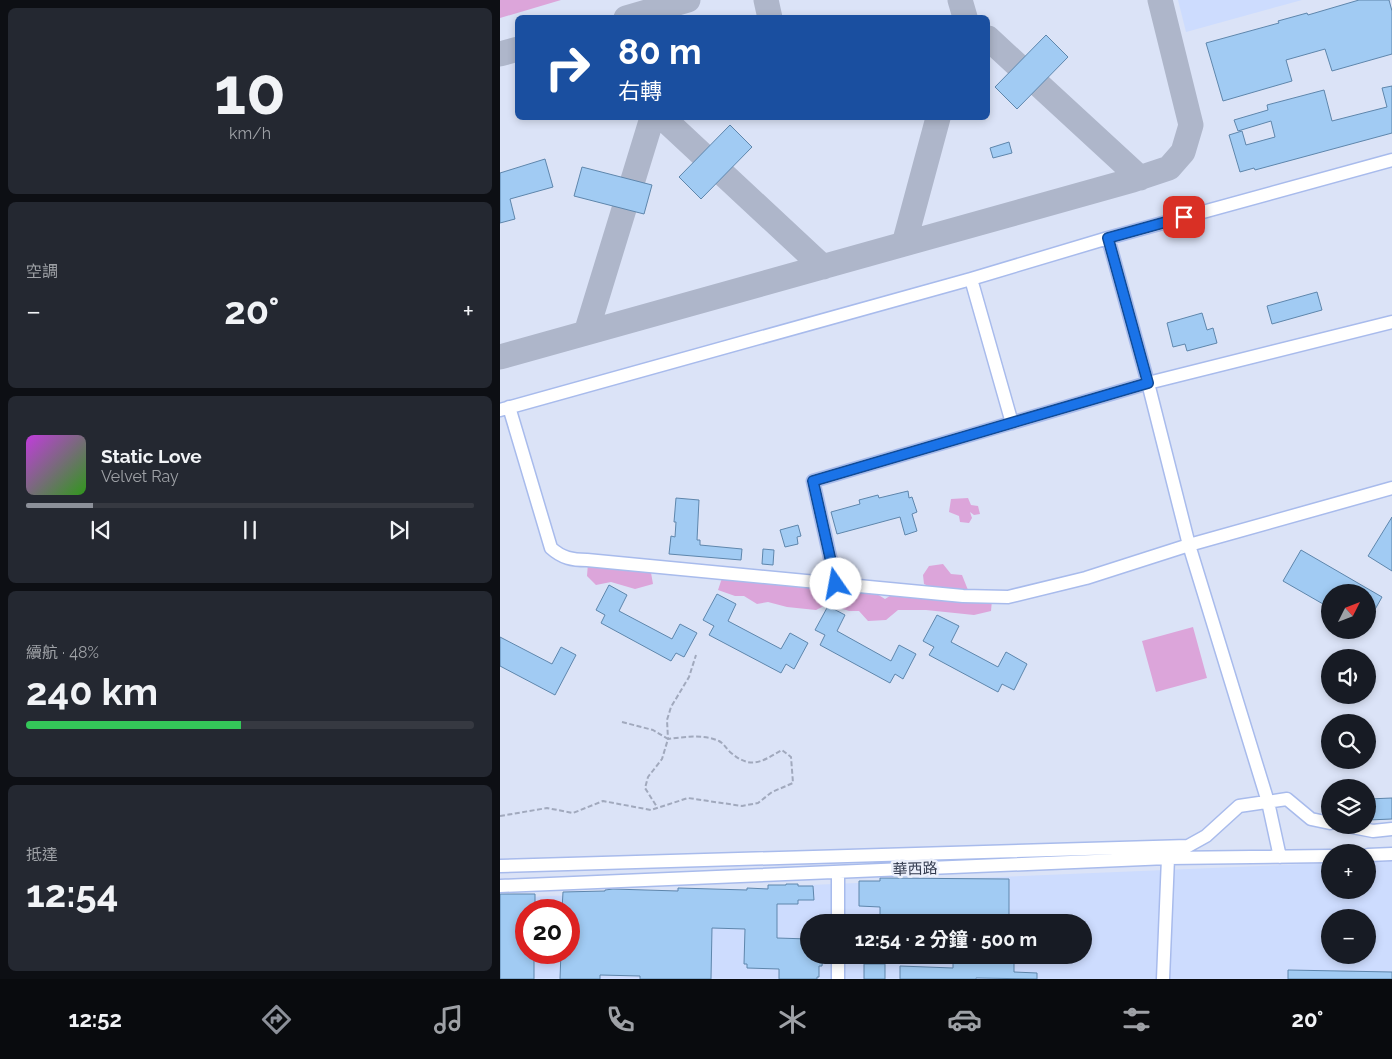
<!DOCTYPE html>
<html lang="zh-TW">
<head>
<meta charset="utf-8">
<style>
  :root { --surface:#171b24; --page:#242831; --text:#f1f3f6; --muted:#9ea1a6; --line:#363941; --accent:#8c9099 }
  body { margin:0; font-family:Raleway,"Noto Sans TC",sans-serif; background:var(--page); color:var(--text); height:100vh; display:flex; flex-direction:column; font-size:19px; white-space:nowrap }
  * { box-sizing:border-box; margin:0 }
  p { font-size:16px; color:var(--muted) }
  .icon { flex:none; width:28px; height:28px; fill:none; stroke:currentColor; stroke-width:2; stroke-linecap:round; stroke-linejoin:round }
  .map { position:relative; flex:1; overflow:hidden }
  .panel { display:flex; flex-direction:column; gap:8px; padding:8px; background:#0d0f14; width:500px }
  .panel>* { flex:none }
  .top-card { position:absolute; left:15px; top:15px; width:475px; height:105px; border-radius:8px; box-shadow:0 2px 8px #0003; background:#1a4fa0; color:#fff; overflow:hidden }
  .needle { width:32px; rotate:48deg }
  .buttons { position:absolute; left:821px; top:584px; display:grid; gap:10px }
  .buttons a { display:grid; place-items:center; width:55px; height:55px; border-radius:50%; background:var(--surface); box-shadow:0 2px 8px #0003; font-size:25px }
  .speed { position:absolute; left:15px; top:899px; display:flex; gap:10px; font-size:25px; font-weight:700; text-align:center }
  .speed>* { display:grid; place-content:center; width:65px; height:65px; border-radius:50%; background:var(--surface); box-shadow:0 2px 8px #0003; line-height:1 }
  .speed .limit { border:8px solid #d22; background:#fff; color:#111 }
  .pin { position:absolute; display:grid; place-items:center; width:42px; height:42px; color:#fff; margin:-21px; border-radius:10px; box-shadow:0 2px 8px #0006 }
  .me { position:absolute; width:55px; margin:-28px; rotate:348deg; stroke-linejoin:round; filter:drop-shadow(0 0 4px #0008) }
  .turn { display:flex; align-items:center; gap:18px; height:105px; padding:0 20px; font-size:22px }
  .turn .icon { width:65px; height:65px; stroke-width:2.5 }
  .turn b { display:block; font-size:35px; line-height:42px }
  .big { font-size:38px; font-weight:700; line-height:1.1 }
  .panel .card { flex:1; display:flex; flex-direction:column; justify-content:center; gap:8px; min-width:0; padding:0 18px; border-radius:8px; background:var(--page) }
  .panel .dial { align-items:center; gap:0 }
  .dial b { font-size:65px; line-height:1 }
  .song { display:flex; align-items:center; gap:15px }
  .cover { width:60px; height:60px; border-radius:8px; background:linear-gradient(135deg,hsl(290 70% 55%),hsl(110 70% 35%)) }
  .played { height:5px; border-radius:2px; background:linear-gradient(90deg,var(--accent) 15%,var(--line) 15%) }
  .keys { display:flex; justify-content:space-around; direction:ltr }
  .heat { display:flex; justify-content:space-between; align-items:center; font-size:28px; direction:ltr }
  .charge { height:8px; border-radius:4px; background:linear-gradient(90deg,#34c759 48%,var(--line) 0) }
  .trip { position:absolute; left:300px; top:914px; width:292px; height:50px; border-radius:25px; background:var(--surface); box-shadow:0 2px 8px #0003; font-weight:700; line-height:50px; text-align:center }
  .dock { display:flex; height:80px; justify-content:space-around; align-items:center; background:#090b0e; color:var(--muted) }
  .dock .icon { width:35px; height:35px }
  .dock .active { color:var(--accent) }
  .dock b { font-size:22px; color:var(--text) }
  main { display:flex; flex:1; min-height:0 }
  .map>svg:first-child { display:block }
  .built { fill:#cddcfe; fill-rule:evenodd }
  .green { fill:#dca5da }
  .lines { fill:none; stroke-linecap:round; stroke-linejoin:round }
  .taxiway { stroke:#aeb6ca; stroke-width:25 }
  .building { fill:#a1cbf3; stroke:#5e86ac }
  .minor-casing { stroke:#a8bbec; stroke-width:15 }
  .path { stroke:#a1a9bd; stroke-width:2; stroke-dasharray:5 2.5; stroke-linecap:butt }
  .minor { stroke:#fff; stroke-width:12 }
  .route-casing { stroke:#114b97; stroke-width:12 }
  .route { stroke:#1a73e8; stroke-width:9 }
  .labels { text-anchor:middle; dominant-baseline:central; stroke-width:5; stroke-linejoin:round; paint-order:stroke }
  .street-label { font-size:15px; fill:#31394d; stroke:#ecf0fb }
</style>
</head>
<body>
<main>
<section class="panel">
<div class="card dial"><b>10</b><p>km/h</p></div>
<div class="card"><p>空調</p>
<div class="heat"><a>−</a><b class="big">20°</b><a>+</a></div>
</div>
<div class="card">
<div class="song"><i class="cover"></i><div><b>Static Love</b><p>Velvet Ray</p></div></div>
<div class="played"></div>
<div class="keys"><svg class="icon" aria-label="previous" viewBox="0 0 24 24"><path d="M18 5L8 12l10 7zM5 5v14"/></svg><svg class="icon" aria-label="pause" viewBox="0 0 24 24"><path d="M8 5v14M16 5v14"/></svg><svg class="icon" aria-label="next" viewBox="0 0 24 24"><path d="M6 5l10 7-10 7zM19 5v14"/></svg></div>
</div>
<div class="card"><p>續航 · 48%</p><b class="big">240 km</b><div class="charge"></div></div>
<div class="card"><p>抵達</p><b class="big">12:54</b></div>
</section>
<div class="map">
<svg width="892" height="979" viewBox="0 0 892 979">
  <rect width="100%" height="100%" fill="#dbe3f7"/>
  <!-- built -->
  <path class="built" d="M678,0H802L686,32Z
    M892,861V979H0V898L174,891L178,888L235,890L286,886L830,863V890H868V862ZM26,910H69V952H26ZM830,918H868V955H830ZM309,922H584V955H309Z"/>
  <!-- green -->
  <path class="green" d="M0,0H61L0,18Z
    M468,498L471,505L478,506L480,514L474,515L470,512L472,518L469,523L460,522L459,516L449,512L451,499Z
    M88,563L150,567L153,584L135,589L111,582L96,585L87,576Z
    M443,564L451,574L462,575L468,590H437L424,584L423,575L429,566Z
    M223,575L364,586L385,599L398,591L492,600L491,611L474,615L426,610H398L386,620L368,621L359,611H349L328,604L316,610L287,607L268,602L257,604L244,596H235L218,590Z
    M693,627L707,678L656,692L642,641Z"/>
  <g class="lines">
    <!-- taxiway -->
    <path class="taxiway" d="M266,0L270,18
      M460,0L465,17
      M126,18L188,0
      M488,38L640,178
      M0,54L18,49
      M163,118L323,267
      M404,244L438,118
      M86,333L152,118
      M0,357L633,180L669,168L683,152L691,125L660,0"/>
  </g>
  <!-- building -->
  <path class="building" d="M859,0H889L892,11V54L832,71L825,49L786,60L792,81L723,101L706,43L779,23L778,21L807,13L808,15Z
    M546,35L568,57L517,109L495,87Z
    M892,86V133L755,170L754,168L740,172L729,135L742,131L746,145L775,137L771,121L738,131L734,120L768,110L767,105L824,90L832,121L887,107L882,88Z
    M230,125L252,147L201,199L179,177Z
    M509,142L512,153L493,158L490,148Z
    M45,159L53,187L10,199L15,219L0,223V173Z
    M82,167L152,185L144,214L74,196Z
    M817,292L822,310L772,324L767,306Z
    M702,313L707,330L713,328L717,343L687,351L685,344L673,347L667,323Z
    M408,491L409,498L412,497L417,512L412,514L417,531L405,535L400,517L337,534L331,512L360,504L359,500L378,495L379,498Z
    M176,498L199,500L197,540H200V545L242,549L241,560L169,554L171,536L175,537L176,522H174Z
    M892,517V571L868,556Z
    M298,525L301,536L297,537L298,544L285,547L280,530Z
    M263,549L274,550L273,565L262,564Z
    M801,550L882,597L868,622V592H830V608L783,581Z
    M109,585L127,595L119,611L172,639L180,624L197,633L184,657L176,653L171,661L101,623L105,615L96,610Z
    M217,594L236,604L228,621L281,649L290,633L308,643L294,669L286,664L281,673L209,635L214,626L203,620Z
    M328,606L345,615L337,631L391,661L399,645L416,654L403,679L395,674L390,683L320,645L325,635L315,630Z
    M437,615L459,626L451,642L498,667L506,652L527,664L514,690L502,684L498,692L429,655L434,647L423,641Z
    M0,637L52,664L61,647L76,655L55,695L0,666Z
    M892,798V819L868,820V799Z
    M380,878L509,879V922H380V907L359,906V881H380Z
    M286,884H298V886H313L314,900H298V904H277V938L309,939V955H323L322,966H319V977H317V979H279V969L247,968V964H244L245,929L212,928L211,979H140V976L100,975V979H60L61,952H69V910H62L63,892L105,891V890L113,889L178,891V888L247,890V888L268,889V885H286Z
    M0,894H35V910H26V952H34V979H0Z
    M453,955H514V972L537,973V979L476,978V979H400V966L453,968Z
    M364,964H385V979H364Z
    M788,970L892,972V979H788Z"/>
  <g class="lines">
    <defs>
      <path id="minor" d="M608,238L648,383L689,545L768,802L780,857
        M471,279L512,423
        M9,407L51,548C62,558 72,560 87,560L463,596L508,597L586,578L689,545L892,488
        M0,410L471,279L608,238L892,160
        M336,584L313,481L648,383L892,322
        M842,825L873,831L892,829
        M868,855L892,854
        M0,866L688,846L706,836L739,806L787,799L811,819L830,823
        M338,872V922
        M0,886L668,858L830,856
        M338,955V979
        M663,979L668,858"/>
    </defs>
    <!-- minor casing -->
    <use href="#minor" class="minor-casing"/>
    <!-- path -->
    <path class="path" d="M122,722L153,730L168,739L162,759L148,777L145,788L157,807
      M0,816L47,808L73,813L103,801L151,810L188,798L242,806L258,803L272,792L293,783L291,757L282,750C261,762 251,770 230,752C226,748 223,743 219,741C203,734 184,737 168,739L167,720L171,707L189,677L196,655"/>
    <!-- minor -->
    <use href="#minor" class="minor"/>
  </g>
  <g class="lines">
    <defs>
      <path id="route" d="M336,584L313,481L648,383L608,238L684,217"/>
    </defs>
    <!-- route casing -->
    <use href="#route" class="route-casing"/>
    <!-- route -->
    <use href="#route" class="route"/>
  </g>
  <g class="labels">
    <!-- street labels -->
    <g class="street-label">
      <text transform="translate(415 869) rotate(-2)">華西路</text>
    </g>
  </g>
</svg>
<div class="buttons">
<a><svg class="needle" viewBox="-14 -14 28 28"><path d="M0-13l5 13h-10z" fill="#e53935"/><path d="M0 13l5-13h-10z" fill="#9ea1a6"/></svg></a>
<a><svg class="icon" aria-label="sound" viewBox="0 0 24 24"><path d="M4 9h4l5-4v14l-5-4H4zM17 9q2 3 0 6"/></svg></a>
<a><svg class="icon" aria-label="search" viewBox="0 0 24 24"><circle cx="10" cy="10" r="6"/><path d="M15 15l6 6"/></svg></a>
<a><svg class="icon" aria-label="layers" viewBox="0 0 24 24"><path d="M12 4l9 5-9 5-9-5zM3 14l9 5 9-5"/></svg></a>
<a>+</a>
<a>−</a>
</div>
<div class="speed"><div class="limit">20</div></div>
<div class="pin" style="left:684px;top:217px;background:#d93025"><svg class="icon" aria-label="arrive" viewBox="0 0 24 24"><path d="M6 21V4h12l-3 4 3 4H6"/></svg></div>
<svg class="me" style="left:336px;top:584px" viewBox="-20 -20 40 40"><circle r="19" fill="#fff"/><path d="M0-13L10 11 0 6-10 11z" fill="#1a73e8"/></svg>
<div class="trip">12:54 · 2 分鐘 · 500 m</div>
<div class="top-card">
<div class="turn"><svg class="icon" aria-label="right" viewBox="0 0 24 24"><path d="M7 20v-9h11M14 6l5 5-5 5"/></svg><div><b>80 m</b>右轉</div></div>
</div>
</div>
</main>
<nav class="dock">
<b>12:52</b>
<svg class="icon active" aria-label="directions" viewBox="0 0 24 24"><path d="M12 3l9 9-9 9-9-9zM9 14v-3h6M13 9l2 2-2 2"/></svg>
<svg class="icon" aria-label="music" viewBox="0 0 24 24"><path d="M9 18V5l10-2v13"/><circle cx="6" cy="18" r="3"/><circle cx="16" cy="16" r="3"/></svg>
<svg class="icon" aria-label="phone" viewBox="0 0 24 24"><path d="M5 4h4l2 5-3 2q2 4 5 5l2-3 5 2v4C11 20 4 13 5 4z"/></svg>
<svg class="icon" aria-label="climate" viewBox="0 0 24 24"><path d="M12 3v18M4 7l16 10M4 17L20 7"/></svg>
<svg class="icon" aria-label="car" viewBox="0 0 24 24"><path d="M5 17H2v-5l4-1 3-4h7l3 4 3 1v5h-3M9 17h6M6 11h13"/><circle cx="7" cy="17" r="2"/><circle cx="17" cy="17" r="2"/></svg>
<svg class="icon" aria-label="filters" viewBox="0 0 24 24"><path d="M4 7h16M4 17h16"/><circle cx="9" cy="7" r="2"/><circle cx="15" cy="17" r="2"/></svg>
<b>20°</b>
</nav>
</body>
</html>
